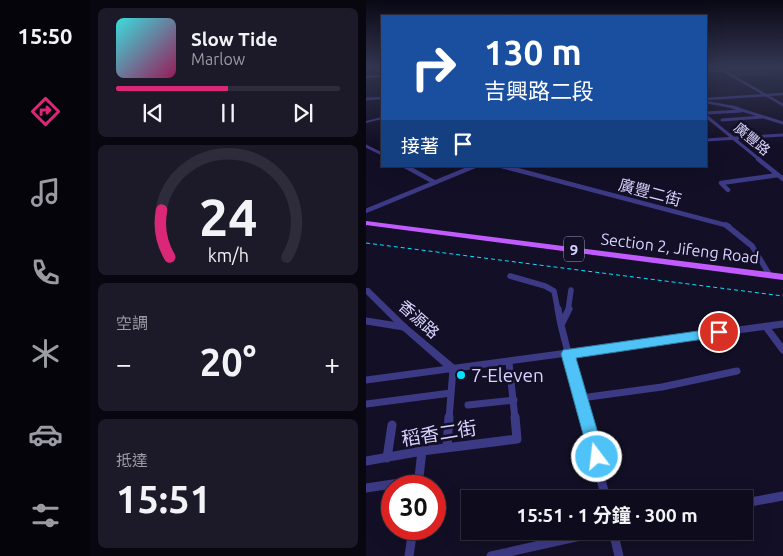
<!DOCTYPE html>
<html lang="zh-TW">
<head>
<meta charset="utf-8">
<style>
  :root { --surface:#0e0b1c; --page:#1c1929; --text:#f1f3f6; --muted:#9b9ba3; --line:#2e2b3b; --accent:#db2777 }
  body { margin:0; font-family:Ubuntu,"Noto Sans TC",sans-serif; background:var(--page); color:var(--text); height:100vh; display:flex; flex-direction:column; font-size:19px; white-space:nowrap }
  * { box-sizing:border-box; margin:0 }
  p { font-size:16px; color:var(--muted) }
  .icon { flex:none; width:28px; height:28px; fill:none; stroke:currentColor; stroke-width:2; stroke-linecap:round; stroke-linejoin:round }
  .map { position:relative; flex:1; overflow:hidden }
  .drawer { display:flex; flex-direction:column; gap:8px; padding:8px; background:#08060f; width:276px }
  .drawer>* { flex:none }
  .guide { position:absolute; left:15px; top:15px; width:326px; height:152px; border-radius:0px; box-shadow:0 5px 20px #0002,0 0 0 1px var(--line); background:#1a4fa0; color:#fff; overflow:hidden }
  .speed { position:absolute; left:15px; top:475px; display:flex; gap:10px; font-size:25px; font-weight:700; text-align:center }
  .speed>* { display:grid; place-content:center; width:65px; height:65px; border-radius:50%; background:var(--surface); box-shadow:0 5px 20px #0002,0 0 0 1px var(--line); line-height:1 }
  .speed .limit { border:8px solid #d22; background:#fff; color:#111 }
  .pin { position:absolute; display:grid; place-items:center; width:42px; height:42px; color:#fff; margin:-21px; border:2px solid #fff; border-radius:50%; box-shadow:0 1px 5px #0007 }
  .me { position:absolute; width:55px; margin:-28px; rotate:345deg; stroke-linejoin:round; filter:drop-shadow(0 0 4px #0008) }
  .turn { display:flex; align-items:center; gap:18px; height:105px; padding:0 20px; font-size:22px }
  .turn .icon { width:65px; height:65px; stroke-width:2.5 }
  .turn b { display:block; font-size:35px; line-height:42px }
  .then { display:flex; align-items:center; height:48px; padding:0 20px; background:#0003; gap:10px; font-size:19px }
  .big { font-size:38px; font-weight:700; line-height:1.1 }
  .drawer .tile { flex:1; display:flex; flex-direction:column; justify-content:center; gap:8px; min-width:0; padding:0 18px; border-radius:8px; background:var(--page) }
  .drawer .dial { align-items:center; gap:0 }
  .dial svg { height:130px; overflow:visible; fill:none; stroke:var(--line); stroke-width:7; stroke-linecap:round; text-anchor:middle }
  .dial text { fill:var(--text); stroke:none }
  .song { display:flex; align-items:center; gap:15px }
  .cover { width:60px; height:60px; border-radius:8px; background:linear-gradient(135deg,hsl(180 70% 55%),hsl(330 70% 35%)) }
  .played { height:5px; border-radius:2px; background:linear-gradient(90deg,var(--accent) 50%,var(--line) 50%) }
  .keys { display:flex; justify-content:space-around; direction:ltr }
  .heat { display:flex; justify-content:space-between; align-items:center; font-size:28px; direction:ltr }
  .trip { position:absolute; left:95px; top:490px; width:292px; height:50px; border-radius:0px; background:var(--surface); box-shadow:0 5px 20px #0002,0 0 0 1px var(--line); font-weight:700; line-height:50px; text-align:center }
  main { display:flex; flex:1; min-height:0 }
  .dock { display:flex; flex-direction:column; width:90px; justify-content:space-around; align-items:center; background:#06040b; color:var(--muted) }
  .dock .icon { width:35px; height:35px }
  .dock .current { color:var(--accent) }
  .dock b { font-size:22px; color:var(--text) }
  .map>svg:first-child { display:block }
  .green { fill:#12302f }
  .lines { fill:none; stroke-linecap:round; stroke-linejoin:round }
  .stream { stroke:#0c2248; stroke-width:1 }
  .minor-far5 { stroke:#3d3a85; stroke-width:2.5 }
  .minor-far4 { stroke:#3d3a85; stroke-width:3 }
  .minor-far3 { stroke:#3d3a85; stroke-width:4.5 }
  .minor-far2 { stroke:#3d3a85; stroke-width:5.5 }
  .minor-far1 { stroke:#3d3a85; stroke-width:7 }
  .minor { stroke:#3d3a85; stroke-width:9 }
  .tertiary { fill:#3d3a85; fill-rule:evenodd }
  .primary { fill:#c25bff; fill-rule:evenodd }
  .rail { stroke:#00e5ff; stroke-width:1; stroke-dasharray:4 3; stroke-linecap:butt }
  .route { fill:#4fc3f7; stroke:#337fa1 }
  .poi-dot { fill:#00e5ff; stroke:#130f26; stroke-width:2 }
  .labels { text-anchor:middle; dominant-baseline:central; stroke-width:5; stroke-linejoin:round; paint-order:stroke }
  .far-street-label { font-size:14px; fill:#d9d4ff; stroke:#130f26 }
  .shield { fill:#130f26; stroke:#9e99be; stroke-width:1 }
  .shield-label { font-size:15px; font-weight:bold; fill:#d9d4ff }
  .street-label { font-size:16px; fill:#d9d4ff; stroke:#130f26 }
  .near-poi-label { font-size:19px; fill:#d9d4ff; stroke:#130f26; text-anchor:start }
  .near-street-label { font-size:19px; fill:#d9d4ff; stroke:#130f26 }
</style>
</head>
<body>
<main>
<nav class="dock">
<b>15:50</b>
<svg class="icon current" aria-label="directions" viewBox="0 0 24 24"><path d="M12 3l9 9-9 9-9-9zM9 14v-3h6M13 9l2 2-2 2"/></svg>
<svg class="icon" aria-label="music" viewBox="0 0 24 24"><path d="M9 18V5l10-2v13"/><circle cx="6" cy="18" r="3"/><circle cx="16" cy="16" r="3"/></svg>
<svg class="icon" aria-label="phone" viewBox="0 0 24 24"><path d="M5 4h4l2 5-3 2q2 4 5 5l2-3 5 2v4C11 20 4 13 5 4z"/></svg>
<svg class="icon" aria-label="climate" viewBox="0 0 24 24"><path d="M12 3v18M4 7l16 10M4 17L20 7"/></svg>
<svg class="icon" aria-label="car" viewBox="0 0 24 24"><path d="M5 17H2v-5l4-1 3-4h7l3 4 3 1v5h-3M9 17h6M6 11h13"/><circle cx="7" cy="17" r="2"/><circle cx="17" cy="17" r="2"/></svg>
<svg class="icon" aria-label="filters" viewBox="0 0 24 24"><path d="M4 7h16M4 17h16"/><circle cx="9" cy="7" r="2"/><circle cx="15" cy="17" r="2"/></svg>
</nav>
<section class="drawer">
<div class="tile">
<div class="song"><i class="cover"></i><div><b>Slow Tide</b><p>Marlow</p></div></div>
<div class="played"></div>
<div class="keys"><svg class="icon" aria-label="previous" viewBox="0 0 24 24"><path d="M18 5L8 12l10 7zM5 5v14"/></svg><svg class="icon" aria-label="pause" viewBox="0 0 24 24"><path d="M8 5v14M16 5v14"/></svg><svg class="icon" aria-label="next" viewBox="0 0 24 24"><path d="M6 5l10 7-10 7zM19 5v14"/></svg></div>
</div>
<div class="tile dial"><svg viewBox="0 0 100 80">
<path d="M14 69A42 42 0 1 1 86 69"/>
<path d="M14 69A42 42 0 0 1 9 40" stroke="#db2777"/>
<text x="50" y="56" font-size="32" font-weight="700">24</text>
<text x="50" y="72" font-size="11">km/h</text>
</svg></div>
<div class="tile"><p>空調</p>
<div class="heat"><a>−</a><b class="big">20°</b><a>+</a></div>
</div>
<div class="tile"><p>抵達</p><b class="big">15:51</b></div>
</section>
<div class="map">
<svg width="417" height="556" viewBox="0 0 417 556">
  <rect width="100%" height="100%" fill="#130f26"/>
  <!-- green -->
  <path class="green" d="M389,68L406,74L371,77L361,71Z"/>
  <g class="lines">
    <!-- stream -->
    <path class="stream" d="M8,70H16"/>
    <!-- minor-far5 -->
    <path class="minor-far5" d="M358,71L417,105
      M0,77L16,76
      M0,99L16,98
      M340,99L417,94
      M340,102L372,108"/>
    <!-- minor-far4 -->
    <path class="minor-far4" d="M366,107L417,123
      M340,113L375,111
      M340,116L394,160
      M356,120L396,117
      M340,140L417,135
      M0,146L16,154"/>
    <!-- minor-far3 -->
    <path class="minor-far3" d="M392,159L417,179
      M39,166L68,182
      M136,166L363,226
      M362,190L355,183L412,175
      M0,211L109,166"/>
    <!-- minor-far2 -->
    <path class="minor-far2" d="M360,225L386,246L403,274
      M144,276L179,286L188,291L192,311
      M202,311L205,290"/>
    <!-- minor-far1 -->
    <path class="minor-far1" d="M192,309L195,325
      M203,309L195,325L219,419
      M0,321L38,327
      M400,327L417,350
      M143,362L149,419
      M0,380L417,324
      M215,398L296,387L371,371
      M0,404L85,393
      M102,405L148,400
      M83,419L87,369"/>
    <!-- minor -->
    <path class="minor" d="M219,417L240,499
      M81,447L83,417
      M21,458L26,425
      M0,461L56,451L151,439L149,417
      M52,486L56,451
      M0,488L53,480
      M379,503L417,496
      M247,531L253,556
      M43,556L47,529
      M125,556L237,531"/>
    <!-- tertiary -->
    <path class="tertiary" d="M395,67H405L340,73V71Z
      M16,117V119L0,123V121Z
      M0,288H3L41,325L90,366L92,369L90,372L87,373L84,372L35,329L0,294Z"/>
    <!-- primary -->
    <path class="primary" d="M0,221L417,274V280L0,225Z"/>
    <!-- rail -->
    <path class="rail" d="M0,243L417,296"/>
  </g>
  <!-- sky -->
  <linearGradient id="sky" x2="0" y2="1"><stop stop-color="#0a0815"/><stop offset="0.46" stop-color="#333752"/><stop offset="1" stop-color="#333752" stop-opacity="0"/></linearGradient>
  <rect width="417" height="145" fill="url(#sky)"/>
  <!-- route -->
  <path class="route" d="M353,328L360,332L358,336L210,358L239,457L237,463L231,465L225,463L195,354L197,350Z"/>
  <!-- markers -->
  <circle class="poi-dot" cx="95" cy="375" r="5"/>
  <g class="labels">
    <!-- far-street labels -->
    <g class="far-street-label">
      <text transform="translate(386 139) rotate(40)">廣豐路</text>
    </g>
    <!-- shield labels -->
    <rect class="shield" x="198" y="236.5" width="20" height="25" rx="4"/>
    <g class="shield-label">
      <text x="208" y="249">9</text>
    </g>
    <!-- street labels -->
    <g class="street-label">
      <text transform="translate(284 192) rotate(15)">廣豐二街</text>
      <text transform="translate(314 248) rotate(7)">Section 2, Jifeng Road</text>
      <text transform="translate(53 319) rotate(42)">香源路</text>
    </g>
    <!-- near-poi labels -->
    <g class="near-poi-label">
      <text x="105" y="375">7-Eleven</text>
    </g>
    <!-- near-street labels -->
    <g class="near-street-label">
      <text transform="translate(73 433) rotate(-9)">稻香二街</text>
    </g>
  </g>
</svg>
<div class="speed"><div class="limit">30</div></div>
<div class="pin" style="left:353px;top:332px;background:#d93025"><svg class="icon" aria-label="arrive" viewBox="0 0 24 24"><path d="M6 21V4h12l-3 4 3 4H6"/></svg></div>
<svg class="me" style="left:231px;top:457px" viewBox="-20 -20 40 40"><circle r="17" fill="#4fc3f7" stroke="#fff" stroke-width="3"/><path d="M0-11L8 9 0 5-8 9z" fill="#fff"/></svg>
<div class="trip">15:51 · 1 分鐘 · 300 m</div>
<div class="guide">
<div class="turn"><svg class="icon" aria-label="right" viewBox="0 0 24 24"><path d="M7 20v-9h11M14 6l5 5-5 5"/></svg><div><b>130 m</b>吉興路二段</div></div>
<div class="then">接著<svg class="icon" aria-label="arrive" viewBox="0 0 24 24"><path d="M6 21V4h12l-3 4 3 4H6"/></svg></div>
</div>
</div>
</main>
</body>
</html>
